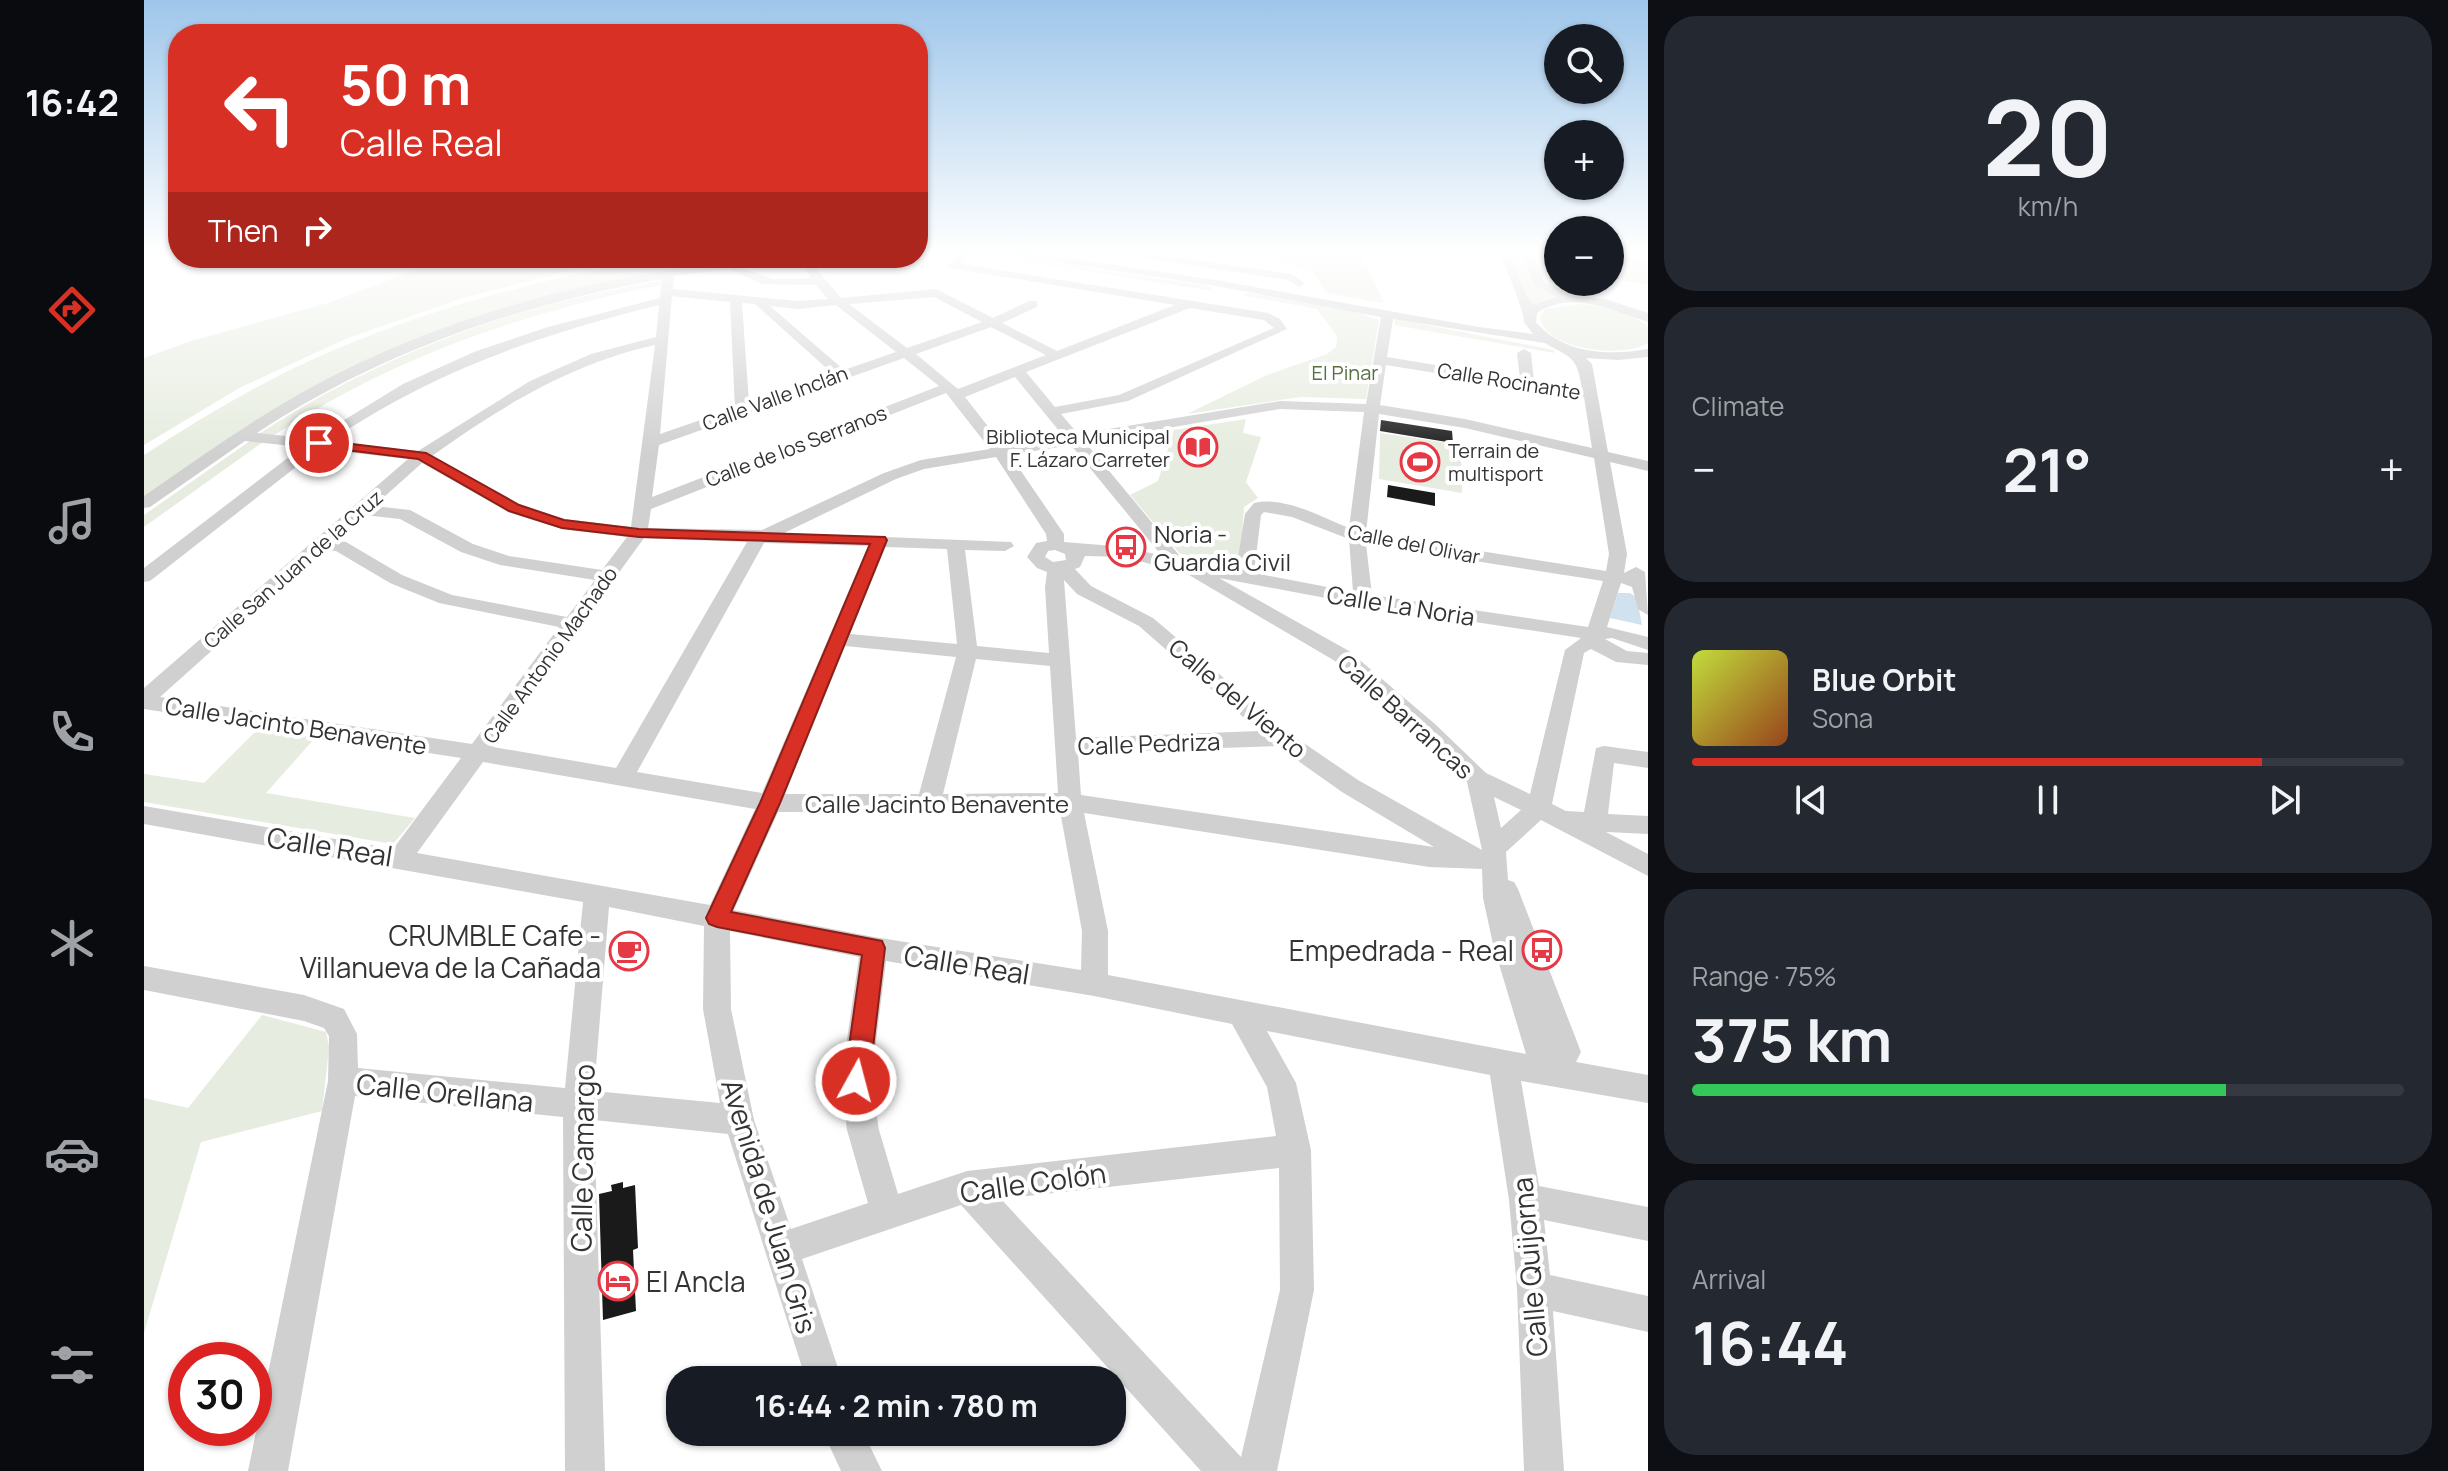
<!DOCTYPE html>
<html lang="en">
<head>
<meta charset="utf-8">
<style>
  :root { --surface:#171b24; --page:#242831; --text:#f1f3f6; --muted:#9ea1a6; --line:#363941; --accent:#d93025 }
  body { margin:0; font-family:Manrope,sans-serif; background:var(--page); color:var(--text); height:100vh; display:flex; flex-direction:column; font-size:30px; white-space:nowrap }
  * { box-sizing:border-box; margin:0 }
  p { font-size:26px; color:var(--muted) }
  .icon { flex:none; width:44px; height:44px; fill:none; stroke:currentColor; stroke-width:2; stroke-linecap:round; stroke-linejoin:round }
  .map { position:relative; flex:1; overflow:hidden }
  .side { display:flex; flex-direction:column; gap:16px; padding:16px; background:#0d0f14; width:800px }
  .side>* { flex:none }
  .banner { position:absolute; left:24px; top:24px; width:760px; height:244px; border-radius:32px; box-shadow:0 2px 6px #0004; background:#d93025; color:#fff; overflow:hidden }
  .buttons { position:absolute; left:1400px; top:24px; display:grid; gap:16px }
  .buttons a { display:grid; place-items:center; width:80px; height:80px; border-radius:50%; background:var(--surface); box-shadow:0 2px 6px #0004; font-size:40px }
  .speed { position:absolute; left:24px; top:1342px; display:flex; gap:16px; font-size:40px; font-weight:700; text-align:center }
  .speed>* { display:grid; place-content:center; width:104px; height:104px; border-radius:50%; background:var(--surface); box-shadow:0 2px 6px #0004; line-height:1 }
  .speed .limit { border:12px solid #d22; background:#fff; color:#111 }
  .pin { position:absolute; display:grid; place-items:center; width:68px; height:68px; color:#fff; margin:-34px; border:4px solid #fff; border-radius:50%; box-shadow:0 2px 8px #0007 }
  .me { position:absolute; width:88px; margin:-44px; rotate:7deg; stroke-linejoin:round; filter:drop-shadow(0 0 6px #0008) }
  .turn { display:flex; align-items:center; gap:28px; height:168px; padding:0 40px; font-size:36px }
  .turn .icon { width:104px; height:104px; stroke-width:2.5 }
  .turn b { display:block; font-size:56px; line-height:68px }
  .then { display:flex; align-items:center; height:76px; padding:0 40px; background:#0003; gap:16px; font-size:30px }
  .big { font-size:60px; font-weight:700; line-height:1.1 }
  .side .widget { flex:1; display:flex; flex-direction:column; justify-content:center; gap:12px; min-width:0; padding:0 28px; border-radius:32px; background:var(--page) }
  .side .dial { align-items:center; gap:0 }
  .dial b { font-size:104px; line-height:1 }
  .song { display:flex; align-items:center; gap:24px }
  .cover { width:96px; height:96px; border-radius:12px; background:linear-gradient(135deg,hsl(70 70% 55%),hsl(20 70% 35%)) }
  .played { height:8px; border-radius:4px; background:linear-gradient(90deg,var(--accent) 80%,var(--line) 80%) }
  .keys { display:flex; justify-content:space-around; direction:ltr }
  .heat { display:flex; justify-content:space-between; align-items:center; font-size:44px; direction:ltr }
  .charge { height:12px; border-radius:6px; background:linear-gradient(90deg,#34c759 75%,var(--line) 0) }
  .trip { position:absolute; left:522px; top:1366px; width:460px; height:80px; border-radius:32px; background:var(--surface); box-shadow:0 2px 6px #0004; font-weight:700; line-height:80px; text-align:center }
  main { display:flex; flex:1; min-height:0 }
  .tab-bar { display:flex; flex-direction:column; width:144px; justify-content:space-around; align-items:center; background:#090b0e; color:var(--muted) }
  .tab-bar .icon { width:56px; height:56px }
  .tab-bar .selected { color:var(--accent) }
  .tab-bar b { font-size:36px; color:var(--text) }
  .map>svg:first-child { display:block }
  .green { fill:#e6ecdf }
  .water { fill:#cfe2ee }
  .building { fill:#1a1a1a }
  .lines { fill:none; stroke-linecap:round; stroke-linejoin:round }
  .minor { fill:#d0d0d0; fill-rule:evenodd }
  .route { fill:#d93025; stroke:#8d1f18; stroke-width:2 }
  .labels { text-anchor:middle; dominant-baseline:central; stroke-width:8; stroke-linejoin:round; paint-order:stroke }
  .far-park-label { font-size:20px; fill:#56703f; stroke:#fff }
  .far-street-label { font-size:20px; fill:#333; stroke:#fff }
  .far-poi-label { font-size:20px; fill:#333; stroke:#fff; text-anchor:end }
  .poi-label { font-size:24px; fill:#333; stroke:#fff; text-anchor:start }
  .street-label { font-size:24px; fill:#333; stroke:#fff }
  .near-street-label { font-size:28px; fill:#333; stroke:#fff }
  .near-poi-label { font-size:28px; fill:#333; stroke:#fff; text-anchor:end }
</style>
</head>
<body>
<main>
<nav class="tab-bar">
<b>16:42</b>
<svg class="icon selected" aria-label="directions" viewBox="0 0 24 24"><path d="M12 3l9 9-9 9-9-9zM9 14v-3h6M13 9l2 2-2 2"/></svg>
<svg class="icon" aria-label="music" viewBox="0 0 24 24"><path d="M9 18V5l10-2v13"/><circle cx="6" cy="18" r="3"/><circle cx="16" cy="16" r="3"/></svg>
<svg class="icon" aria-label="phone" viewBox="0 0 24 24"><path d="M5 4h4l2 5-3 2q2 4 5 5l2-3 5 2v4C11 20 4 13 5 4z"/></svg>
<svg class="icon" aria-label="climate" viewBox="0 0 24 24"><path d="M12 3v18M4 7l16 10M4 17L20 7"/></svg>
<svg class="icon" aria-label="car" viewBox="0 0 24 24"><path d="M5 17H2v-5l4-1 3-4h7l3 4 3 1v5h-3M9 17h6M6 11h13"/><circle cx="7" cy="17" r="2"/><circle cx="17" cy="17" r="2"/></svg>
<svg class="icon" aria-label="filters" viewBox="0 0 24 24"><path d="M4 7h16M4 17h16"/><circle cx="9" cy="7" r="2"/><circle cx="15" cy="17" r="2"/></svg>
</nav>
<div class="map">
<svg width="1504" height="1471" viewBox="0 0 1504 1471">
  <rect width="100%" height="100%" fill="#fff"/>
  <!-- green -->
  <path class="green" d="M832,252L1066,286L1068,291L827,253Z
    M1117,252H1216L1240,303L1182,293L1170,273Z
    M1366,252H1381L1394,287L1414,297L1385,307Z
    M1473,256L1504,262V285L1466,278V265Z
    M517,258H623L482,280L251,349L0,498V455C48,424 97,394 148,369C265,313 389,280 517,258Z
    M395,261L452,264L319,298L204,338L97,387L0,445V358L47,341L187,302L281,266Z
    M517,281V285C377,313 249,357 129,436L115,434C236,354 374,304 517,281Z
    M1104,293L1209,311L1235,320L1222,399L1157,397L1043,414L1123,375L1183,354L1192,347L1193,336L1173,309L1097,295Z
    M1437,304C1461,306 1484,311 1504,326V343C1481,359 1398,350 1396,316L1401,309Z
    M1252,319L1410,350V353L1250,325Z
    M1102,419L1099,433L1117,437L1102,482L1114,498L1100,507L1096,571L1043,562L986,495L1014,481L1030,430Z
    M1236,433L1317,445L1318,493L1235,479Z
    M106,441L119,442L0,527V515Z
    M113,730L171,738L122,793L271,818L249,844L0,802V774L60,783Z
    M118,1015L182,1032L185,1048L178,1111L57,1142L0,1333V1098L44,1108Z"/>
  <!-- water -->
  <path class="water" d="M1474,593H1486L1493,598L1498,625L1466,618Z"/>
  <!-- building -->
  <path class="building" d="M1237,420L1308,431L1309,443L1236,431Z
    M1244,485L1291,493V506L1243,497Z
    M479,1182V1188L491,1185L494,1248L489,1250L492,1311L459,1320L455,1194L468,1191L467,1185Z"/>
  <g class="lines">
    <!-- minor -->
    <path class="minor" d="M817,252H828L818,264L1124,313L1136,319L1143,329L984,401L917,414L934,434L1136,401L1222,404L1237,317L1072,286L867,255L862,252H885L1072,280L1335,327L1389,334L1380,322C1381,312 1361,267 1356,252H1366L1381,293L1389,305L1413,297L1390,285L1378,252H1388L1401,283L1431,296L1461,299L1504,313V322C1469,311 1428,289 1393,313L1392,322C1419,354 1465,356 1504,349V357L1474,360L1442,358L1448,364L1464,452L1504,461V471L1466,462L1483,554L1480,573L1492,567L1501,572L1504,615L1494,609L1488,587L1477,583L1463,627L1504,637V650L1468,638L1461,639L1483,651L1504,653V665L1472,662L1447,649L1440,653L1408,804L1422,811L1440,812L1452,748L1460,746L1504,752V768L1470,763L1464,814L1504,816V834L1462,832L1504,854V876L1397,820L1362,852L1364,880L1370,882L1374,889L1437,1052L1432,1062L1504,1075V1103L1377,1081L1395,1186L1504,1207V1241L1400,1220L1406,1275L1504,1296V1332L1409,1311L1420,1471H1380L1373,1289L1365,1200L1346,1075L1123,1031L1152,1083L1167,1150L1170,1290L1133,1471H1057L817,1205L658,1259L698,1380H662L584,1134L450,1120L461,1471H421L419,1117L211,1096L144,1471H104L184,1081L185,1036L180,1028L160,1021L0,990V966L160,995L200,1009L213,1034L214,1068L421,1088L439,902L0,824V806L249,849L317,758L0,709V688L264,459L175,449L6,581L0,582V568L158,447L101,441L6,507L0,508V496C55,458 109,419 168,387C285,323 421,284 553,266C578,263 633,251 654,260L649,263L598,268L629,279L667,278L657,261L663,258L697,298L792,289L849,318L885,301H893V307L858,323L913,351L1031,305L806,268L804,266ZM585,269L618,284L672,285L684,299L654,301L529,289L530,276ZM518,279L516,298L404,327L330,352L259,384L169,439L113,433C236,352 374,305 518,279ZM528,296L586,302L591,408L516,434ZM790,297L838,322L763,348L705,304ZM598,303L611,304L689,374L605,403ZM515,305L512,337L447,354L386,381L274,451L186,441C287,372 397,334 515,305ZM692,305L752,352L700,370L626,306L654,309ZM1046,308L1120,320L1130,328L975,395L911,407L882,372ZM1249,319L1401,343C1427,358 1433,356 1438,389L1390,381L1387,353L1380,349L1373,353L1376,379L1243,357ZM847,327L902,355L814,389L772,354ZM511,345L487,527L420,519L376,504L288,456C356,407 428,363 511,345ZM760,358L795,386L508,497L515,445ZM1242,365L1440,397L1448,448L1321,419L1236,405ZM871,377L920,437L860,447L821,397ZM802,393L846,449L777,460L740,473L618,530L504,528L507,509ZM1136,409L1220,412L1205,528C1176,517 1143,496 1110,503L1101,514L1092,570L1040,561L941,442ZM1235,414L1321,428L1450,458L1465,554L1462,571L1222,533ZM927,445L1018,556L982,547L920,542V534L866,455ZM852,457L902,534L903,541L892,543L883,557L893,568L903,572L901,587L905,653L833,646L821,550L861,551L870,546L867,542L640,533L752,479L780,469ZM278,463L364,512L418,529L483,537L458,570L365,556L329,544L266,510L230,506ZM1120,512L1148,517L1205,539L1209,592L1110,573L1117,515ZM220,515L256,519L317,552L356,565L451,580L423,617L308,595L258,575L202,542L192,541ZM500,538L603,542L472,768L349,747ZM620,543L724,546L618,793L493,772ZM1222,544L1459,581L1444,627L1228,595ZM741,547L803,549L813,644L706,634ZM180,550L192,551L246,583L295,603L415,627L328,744L16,697ZM911,550L921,554L922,560L909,562L901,557L904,551ZM941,556L981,557L1045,575L1191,661L1275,734L1323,782L1338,850L1214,780L1145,733L1009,618L947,586L931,569L936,567ZM1075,578L1219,605L1437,638L1421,650L1386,794L1342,773L1291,724L1205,651ZM920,580L933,594L995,626L1115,731L932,738ZM701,646L812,657L775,794H641ZM832,659L906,666L914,793L799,794ZM1133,746L1198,792L1290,847L937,795L934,753ZM339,762L611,809L566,905L273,853ZM1350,797L1377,810L1357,828ZM916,811L938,931L937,970L730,937L590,910L634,812ZM940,813L1285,867L1338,869L1339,898L1349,944L1382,1054L964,975V931ZM465,907L560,926L559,1009L576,1103L450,1091ZM586,931L715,957L697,1081L703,1130L724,1203L647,1229L610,1120L587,1009ZM742,961L950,996L1088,1024L1123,1087L1132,1136L823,1171L754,1194L735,1130L727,1081ZM1135,1168L1136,1290L1097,1457L857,1199Z
      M997,252L1148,274L1161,284L1155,287L1144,280L993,257L992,255Z
      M679,1432H719L738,1471H697Z"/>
  </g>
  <!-- sky -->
  <linearGradient id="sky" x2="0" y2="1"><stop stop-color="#9ec6ea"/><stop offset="0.55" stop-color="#fff"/><stop offset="1" stop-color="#fff" stop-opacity="0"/></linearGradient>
  <rect width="1504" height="457" fill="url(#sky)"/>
  <!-- route -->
  <path class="route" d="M175,440L282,453L375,505L420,520L495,529L741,537L743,540L636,803L587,912L738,941L741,948L725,1081L721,1089L712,1093L703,1089L700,1081L718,955L573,927L565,924L562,918L616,803L726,544L495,537L418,528L365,511L274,459L170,446L169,443Z"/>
  <!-- icons -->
  <defs>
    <symbol id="library-ring" viewBox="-11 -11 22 22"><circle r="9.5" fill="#fff" stroke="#e63946" stroke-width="1.5"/><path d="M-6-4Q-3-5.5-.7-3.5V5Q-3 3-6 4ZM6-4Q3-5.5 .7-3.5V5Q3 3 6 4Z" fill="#e63946"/></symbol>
    <symbol id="stadium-ring" viewBox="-11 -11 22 22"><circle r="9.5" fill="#fff" stroke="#e63946" stroke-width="1.5"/><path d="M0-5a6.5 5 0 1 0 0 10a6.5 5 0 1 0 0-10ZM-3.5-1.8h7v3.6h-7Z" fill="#e63946"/></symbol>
    <symbol id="bus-ring" viewBox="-11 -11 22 22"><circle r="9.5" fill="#fff" stroke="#e63946" stroke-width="1.5"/><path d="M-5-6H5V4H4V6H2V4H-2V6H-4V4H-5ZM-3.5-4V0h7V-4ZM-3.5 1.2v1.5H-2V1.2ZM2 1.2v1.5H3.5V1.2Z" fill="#e63946"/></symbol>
    <symbol id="cafe-ring" viewBox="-11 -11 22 22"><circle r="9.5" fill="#fff" stroke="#e63946" stroke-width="1.5"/><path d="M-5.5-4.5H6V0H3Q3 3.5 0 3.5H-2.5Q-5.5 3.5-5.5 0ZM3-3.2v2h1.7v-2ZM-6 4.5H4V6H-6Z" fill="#e63946"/></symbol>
    <symbol id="hotel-ring" viewBox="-11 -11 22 22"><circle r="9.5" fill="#fff" stroke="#e63946" stroke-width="1.5"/><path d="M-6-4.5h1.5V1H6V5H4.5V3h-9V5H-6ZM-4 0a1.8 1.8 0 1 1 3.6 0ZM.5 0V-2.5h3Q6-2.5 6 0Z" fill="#e63946"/></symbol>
  </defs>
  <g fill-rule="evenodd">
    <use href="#library-ring" x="1032" y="425" width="44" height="44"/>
    <use href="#stadium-ring" x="1254" y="440" width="44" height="44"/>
    <use href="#bus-ring" x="960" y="525" width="44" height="44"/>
    <use href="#bus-ring" x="1376" y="928" width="44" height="44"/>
    <use href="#cafe-ring" x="463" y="929" width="44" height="44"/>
    <use href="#hotel-ring" x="452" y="1259" width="44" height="44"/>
  </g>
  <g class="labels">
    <!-- far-park labels -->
    <g class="far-park-label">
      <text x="1201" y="372">El Pinar</text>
    </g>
    <!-- far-street labels -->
    <g class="far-street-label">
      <text transform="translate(1365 381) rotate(9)">Calle Rocinante</text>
      <text transform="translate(631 398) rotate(-20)">Calle Valle Inclán</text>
      <text transform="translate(652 446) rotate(-21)">Calle de los Serranos</text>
      <text transform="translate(1270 544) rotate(11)">Calle del Olivar</text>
      <text transform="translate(149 569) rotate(-41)">Calle San Juan de la Cruz</text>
      <text transform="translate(406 655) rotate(-54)">Calle Antonio Machado</text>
    </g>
    <!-- far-poi labels -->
    <g class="far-poi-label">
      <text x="1026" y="436">Biblioteca Municipal<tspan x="1026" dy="23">F. Lázaro Carreter</tspan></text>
      <text x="1304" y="450" text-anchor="start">Terrain de<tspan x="1304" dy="23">multisport</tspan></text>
    </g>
    <!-- poi labels -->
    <g class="poi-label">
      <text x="1010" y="533">Noria -<tspan x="1010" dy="28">Guardia Civil</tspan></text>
    </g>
    <!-- street labels -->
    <g class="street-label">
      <text transform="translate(1257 605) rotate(9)">Calle La Noria</text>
      <text transform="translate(1094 698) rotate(40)">Calle del Viento</text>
      <text transform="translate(1262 716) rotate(42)">Calle Barrancas</text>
      <text transform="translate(152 725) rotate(9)">Calle Jacinto Benavente</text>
      <text transform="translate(1005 743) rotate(-2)">Calle Pedriza</text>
      <text x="793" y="803">Calle Jacinto Benavente</text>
    </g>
    <!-- near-street labels -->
    <g class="near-street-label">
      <text transform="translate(186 846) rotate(9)">Calle Real</text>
      <text transform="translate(823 964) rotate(9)">Calle Real</text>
      <text transform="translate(301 1092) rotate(6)">Calle Orellana</text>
      <text transform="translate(438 1158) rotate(-89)">Calle Camargo</text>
      <text transform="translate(889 1182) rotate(-8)">Calle Colón</text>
      <text transform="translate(626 1206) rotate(73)">Avenida de Juan Gris</text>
      <text transform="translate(1385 1267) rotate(-95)">Calle Quijorna</text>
    </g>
    <!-- near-poi labels -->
    <g class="near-poi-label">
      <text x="457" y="935">CRUMBLE Cafe -<tspan x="457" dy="32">Villanueva de la Cañada</tspan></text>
      <text x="1370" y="950">Empedrada - Real</text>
      <text x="502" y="1281" text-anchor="start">El Ancla</text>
    </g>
  </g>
</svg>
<div class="buttons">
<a><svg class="icon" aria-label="search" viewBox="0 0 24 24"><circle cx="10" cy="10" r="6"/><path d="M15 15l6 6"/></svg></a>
<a>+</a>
<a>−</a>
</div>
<div class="speed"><div class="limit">30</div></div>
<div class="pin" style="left:175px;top:443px;background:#d93025"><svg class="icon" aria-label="arrive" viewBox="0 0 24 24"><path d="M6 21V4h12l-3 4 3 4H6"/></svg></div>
<svg class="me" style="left:712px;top:1081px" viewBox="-20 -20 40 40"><circle r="17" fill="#d93025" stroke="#fff" stroke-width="3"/><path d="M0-11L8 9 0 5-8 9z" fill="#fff"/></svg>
<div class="trip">16:44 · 2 min · 780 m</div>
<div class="banner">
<div class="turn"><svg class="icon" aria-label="left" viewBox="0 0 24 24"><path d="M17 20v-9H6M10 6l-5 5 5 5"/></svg><div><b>50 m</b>Calle Real</div></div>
<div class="then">Then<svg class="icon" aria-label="right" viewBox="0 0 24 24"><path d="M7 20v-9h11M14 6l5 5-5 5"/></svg></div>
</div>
</div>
<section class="side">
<div class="widget dial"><b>20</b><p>km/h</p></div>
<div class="widget"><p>Climate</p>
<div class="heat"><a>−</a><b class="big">21°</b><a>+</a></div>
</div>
<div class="widget">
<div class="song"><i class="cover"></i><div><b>Blue Orbit</b><p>Sona</p></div></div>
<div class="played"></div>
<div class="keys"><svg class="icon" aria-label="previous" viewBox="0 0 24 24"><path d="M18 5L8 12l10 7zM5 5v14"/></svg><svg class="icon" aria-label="pause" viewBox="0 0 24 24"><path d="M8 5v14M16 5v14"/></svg><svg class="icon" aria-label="next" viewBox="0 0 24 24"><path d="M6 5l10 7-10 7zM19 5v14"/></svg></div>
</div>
<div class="widget"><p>Range · 75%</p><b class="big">375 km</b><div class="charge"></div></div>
<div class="widget"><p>Arrival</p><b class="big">16:44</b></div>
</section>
</main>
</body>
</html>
